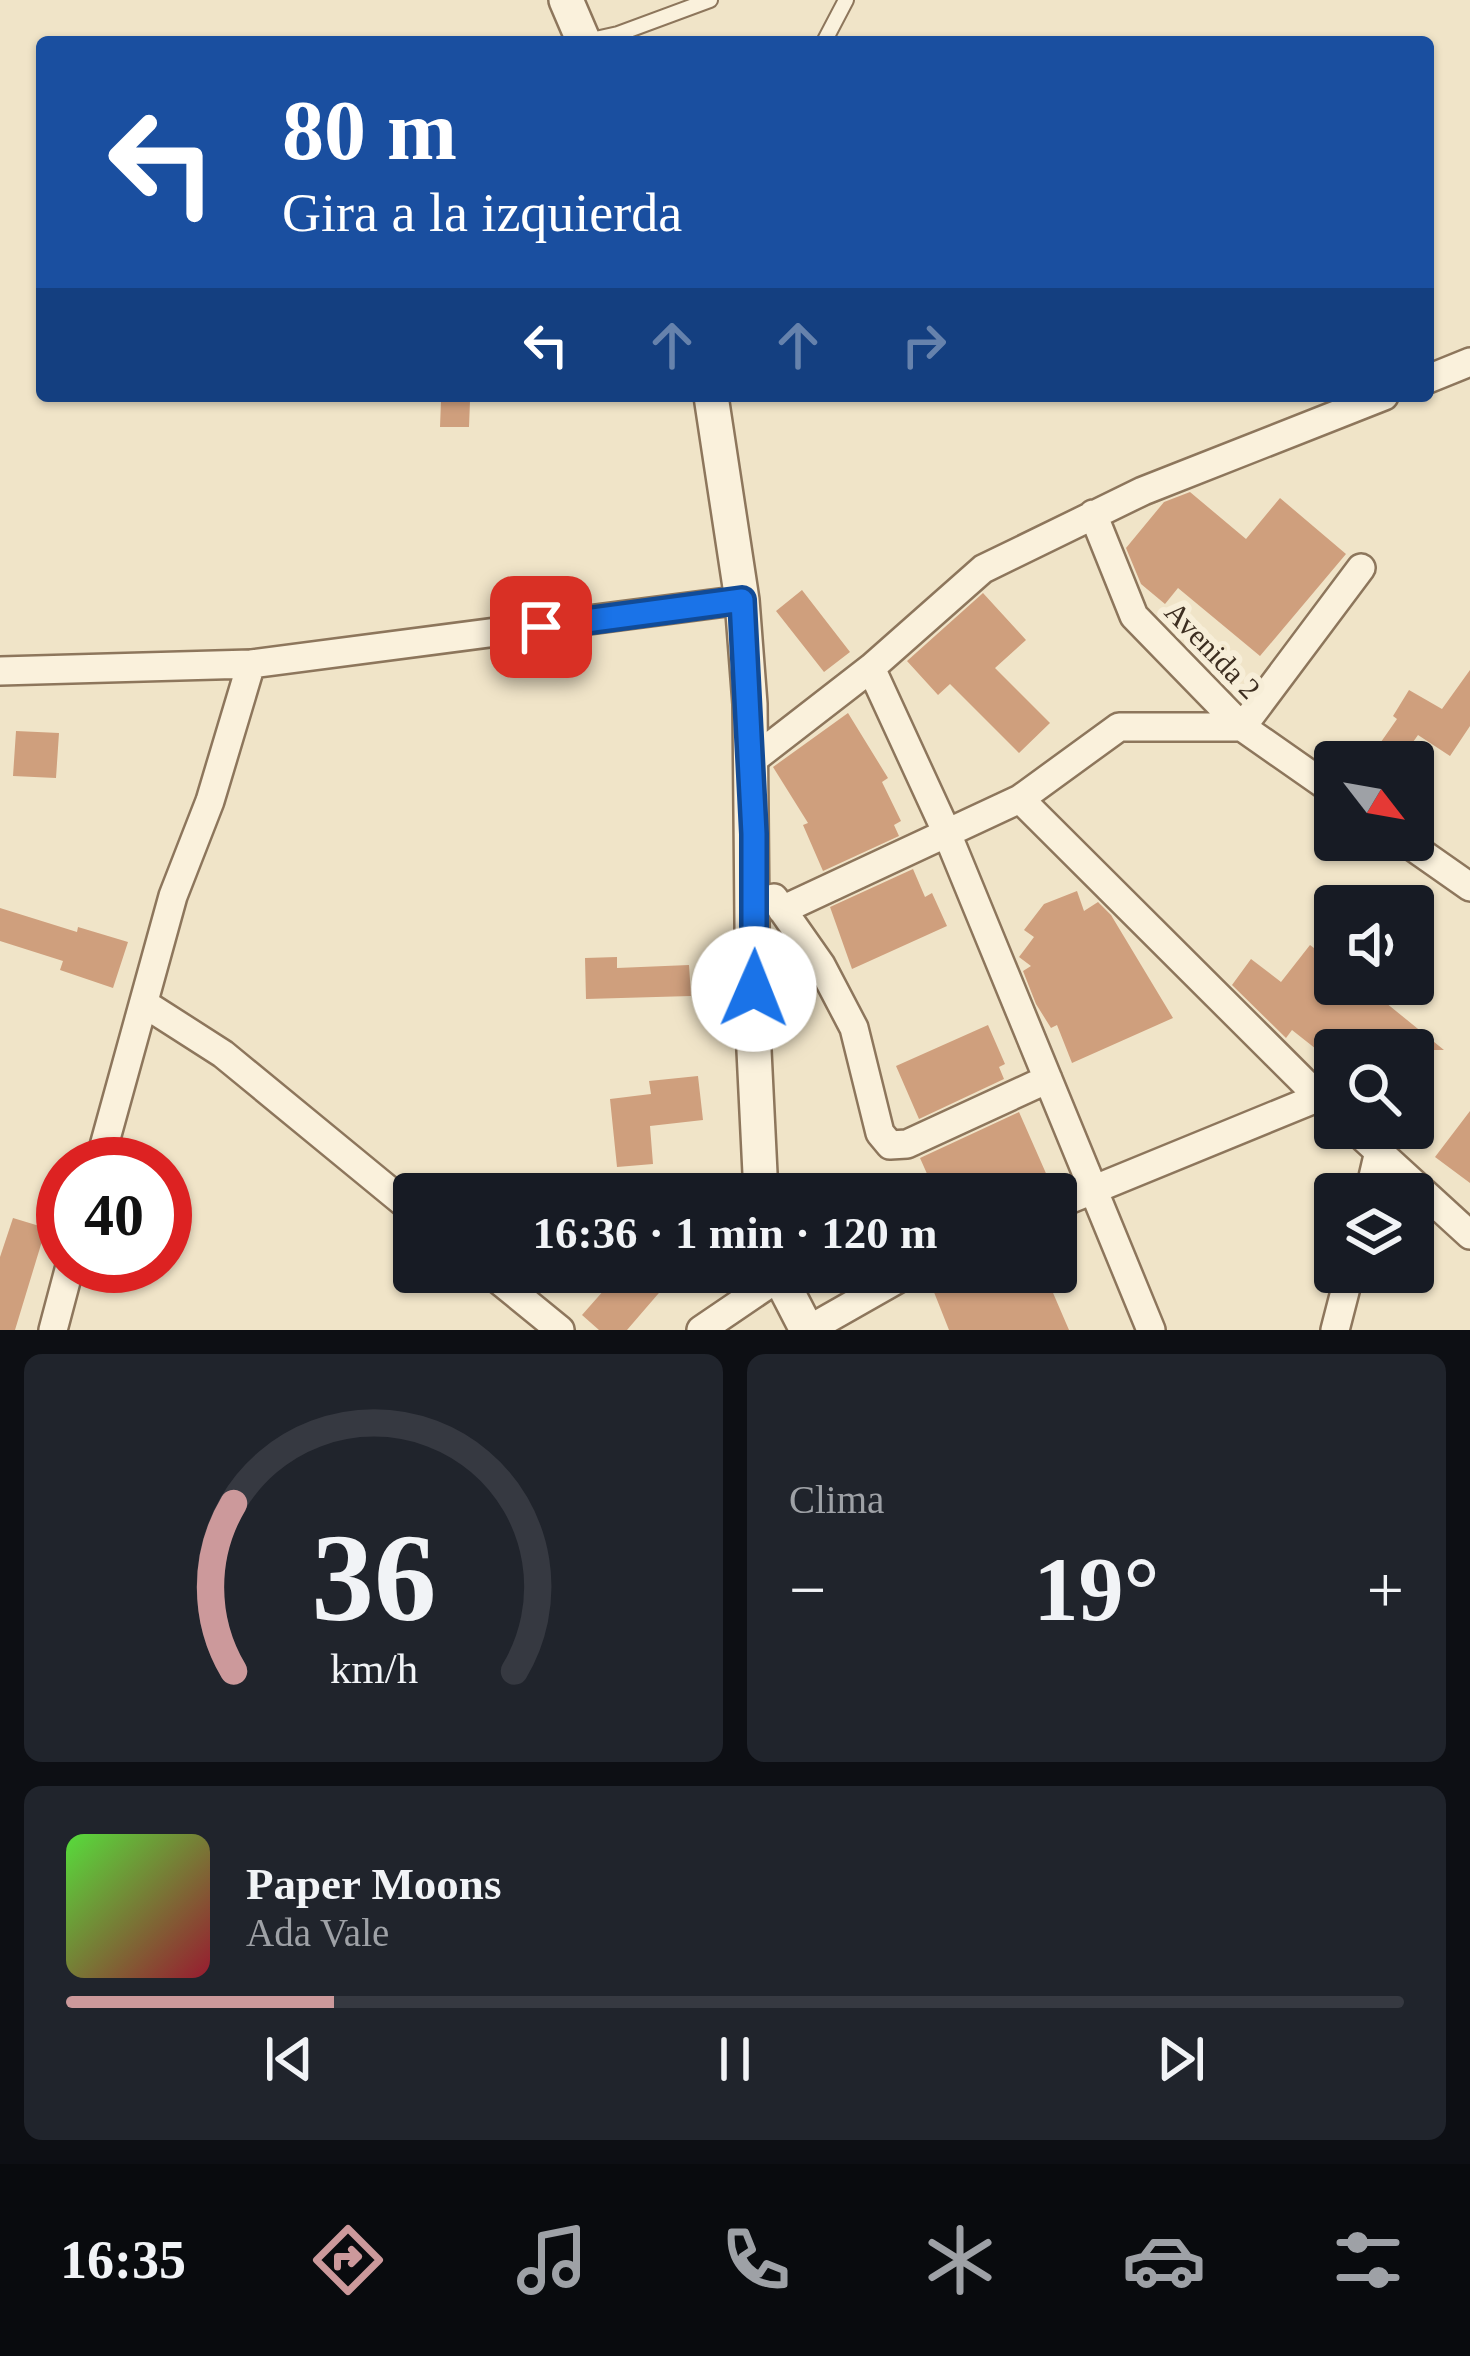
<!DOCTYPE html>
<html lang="es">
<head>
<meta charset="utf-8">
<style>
  :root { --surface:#171b24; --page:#20242c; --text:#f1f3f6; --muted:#9ea1a6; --line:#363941; --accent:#cc999b }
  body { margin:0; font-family:Georgia,serif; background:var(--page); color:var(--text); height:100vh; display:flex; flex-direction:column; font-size:45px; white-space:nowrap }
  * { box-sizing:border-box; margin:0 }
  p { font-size:39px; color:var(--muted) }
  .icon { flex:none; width:66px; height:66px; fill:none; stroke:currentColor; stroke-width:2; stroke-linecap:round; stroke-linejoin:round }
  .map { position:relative; height:1330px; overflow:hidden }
  .details { display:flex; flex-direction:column; gap:24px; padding:24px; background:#0d0f14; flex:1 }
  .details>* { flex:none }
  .banner { position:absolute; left:36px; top:36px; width:1398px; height:366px; border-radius:12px; box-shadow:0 3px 9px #0004; background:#1a4fa0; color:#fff; overflow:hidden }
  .needle { width:78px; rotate:121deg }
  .buttons { position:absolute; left:1314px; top:741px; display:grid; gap:24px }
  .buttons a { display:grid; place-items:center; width:120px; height:120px; border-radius:12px; background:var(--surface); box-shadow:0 3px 9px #0004; font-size:60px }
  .speed { position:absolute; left:36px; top:1137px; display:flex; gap:24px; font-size:60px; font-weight:700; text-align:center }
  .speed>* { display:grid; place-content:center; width:156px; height:156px; border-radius:50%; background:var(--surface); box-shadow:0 3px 9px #0004; line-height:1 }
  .speed .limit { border:18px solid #d22; background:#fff; color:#111 }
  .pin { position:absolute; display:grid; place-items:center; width:102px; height:102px; color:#fff; margin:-51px; border-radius:24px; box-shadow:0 6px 18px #0006 }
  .me { position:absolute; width:132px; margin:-66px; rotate:1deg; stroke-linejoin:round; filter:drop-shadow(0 0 9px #0008) }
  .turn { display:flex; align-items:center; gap:42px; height:252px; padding:0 48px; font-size:54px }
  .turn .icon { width:156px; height:156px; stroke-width:2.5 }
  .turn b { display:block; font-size:84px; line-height:102px }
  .lanes { display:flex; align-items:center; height:114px; padding:0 48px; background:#0003; justify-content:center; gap:60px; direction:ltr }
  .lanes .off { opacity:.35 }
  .big { font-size:90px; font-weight:700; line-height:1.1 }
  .details .widget { flex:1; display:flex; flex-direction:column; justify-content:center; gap:18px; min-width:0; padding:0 42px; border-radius:18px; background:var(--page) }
  .details .dial { align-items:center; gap:0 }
  .dial svg { height:312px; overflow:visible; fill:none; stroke:var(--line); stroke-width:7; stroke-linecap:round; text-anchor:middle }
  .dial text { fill:var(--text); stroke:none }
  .song { display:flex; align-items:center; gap:36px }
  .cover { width:144px; height:144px; border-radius:18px; background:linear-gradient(135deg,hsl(110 70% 55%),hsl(350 70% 35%)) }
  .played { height:12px; border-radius:6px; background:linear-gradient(90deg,var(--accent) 20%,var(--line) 20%) }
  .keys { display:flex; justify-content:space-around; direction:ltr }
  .heat { display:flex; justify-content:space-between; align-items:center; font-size:66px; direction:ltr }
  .details .tiles { flex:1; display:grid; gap:24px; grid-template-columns:1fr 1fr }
  .widget:last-child { grid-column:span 2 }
  .trip { position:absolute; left:393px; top:1173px; width:684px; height:120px; border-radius:12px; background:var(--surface); box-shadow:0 3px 9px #0004; font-weight:700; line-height:120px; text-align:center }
  .tabs { display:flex; height:192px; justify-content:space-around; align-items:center; background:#090b0e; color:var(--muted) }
  .tabs .icon { width:84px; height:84px }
  .tabs .selected { color:var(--accent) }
  .tabs b { font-size:54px; color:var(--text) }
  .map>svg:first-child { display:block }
  .building { fill:#cf9f7d }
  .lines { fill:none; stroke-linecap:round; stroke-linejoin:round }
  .service-casing { stroke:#8d765c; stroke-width:18 }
  .minor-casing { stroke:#8d765c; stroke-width:32 }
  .tertiary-casing { stroke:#8d765c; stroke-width:38 }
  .service { stroke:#faf1dc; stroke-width:14 }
  .minor { stroke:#faf1dc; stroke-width:27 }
  .tertiary { stroke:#faf1dc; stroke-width:33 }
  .route-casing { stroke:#114b97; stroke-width:30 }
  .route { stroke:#1a73e8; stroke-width:21 }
  .labels { text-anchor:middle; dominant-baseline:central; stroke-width:12; stroke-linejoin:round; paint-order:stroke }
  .street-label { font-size:30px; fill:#3d2e20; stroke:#f7eed8 }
</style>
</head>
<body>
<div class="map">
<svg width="1470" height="1330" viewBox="0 0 1470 1330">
  <rect width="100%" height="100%" fill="#f0e4c8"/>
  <!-- building -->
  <path class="building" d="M441,401H470L469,427H440Z
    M1190,492L1246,539L1280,498L1346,554L1260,656L1178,588L1165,604L1141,584L1126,548L1164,502Z
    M802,590L850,652L824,672L776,611Z
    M983,593L1026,640L995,668L1050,723L1019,753L950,684L938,695L907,661Z
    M1470,670V726L1450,756L1418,735L1399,762H1367L1397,719L1393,716L1409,690L1442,709Z
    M848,713L888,778L882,782L901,821L894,825L899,836L823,871L803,825L808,823L773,767Z
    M16,731L59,733L56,778L13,776Z
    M913,869L925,897L932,893L947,926L852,969L830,907Z
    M1077,891L1084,911L1098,902L1111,915L1173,1018L1072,1063L1057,1025L1051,1028L1036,1004L1023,971L1031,966L1019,957L1034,937L1024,930L1044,904Z
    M0,908L77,932L78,927L128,942L113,988L60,970L63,961L0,941Z
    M1310,945L1335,964V984L1365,1005L1375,994L1444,1050H1335V1064L1292,1030L1286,1038L1232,985L1251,959L1281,982Z
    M617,957V968L689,965L691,996L586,999L585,958Z
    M988,1025L1005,1064L999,1067L1004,1079L919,1119L896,1066Z
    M698,1076L703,1120L650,1126L653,1164L617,1167L610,1099L651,1094L649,1081Z
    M1470,1111V1183L1435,1157Z
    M1019,1112L1052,1187L1042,1194H936L920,1158Z
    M13,1218L46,1228L15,1330H0V1257Z
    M620,1272H677L627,1330H599L582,1315Z
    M942,1272H1044L1069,1330H949L928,1277Z"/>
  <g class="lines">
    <defs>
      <path id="service" d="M582,42L618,34L710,0
        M824,42L846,0"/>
      <path id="minor" d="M1428,379L1470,362
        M1093,514L1134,616L1242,727L1335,792
        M871,668L946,831L1151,1330
        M0,671L251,664L742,600
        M751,761L871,668L983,569L1143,491L1384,396
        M1020,799L1335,1113
        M1403,840L1470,887
        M774,898L821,965L854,1028L880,1133L890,1145L907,1144L1048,1079
        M782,910L1020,799L1119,727H1242L1361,568
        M145,1004L223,1054L414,1211
        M1353,1128L1470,1235
        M99,1164L173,896L210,801L251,664
        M1369,1194L1379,1151
        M1056,1205L1317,1098
        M489,1272L560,1330
        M53,1330L70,1266
        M701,1330L779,1277
        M808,1330L910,1272
        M1335,1330L1350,1272"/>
      <path id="tertiary" d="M566,0L584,42
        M711,396L742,600L750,704L753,1030L761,1194
        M777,1272L807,1330"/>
    </defs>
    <!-- service casing -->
    <use href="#service" class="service-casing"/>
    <!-- minor casing -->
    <use href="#minor" class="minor-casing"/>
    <!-- tertiary casing -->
    <use href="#tertiary" class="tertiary-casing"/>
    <!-- service -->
    <use href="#service" class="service"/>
    <!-- minor -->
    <use href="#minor" class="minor"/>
    <!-- tertiary -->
    <use href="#tertiary" class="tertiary"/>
  </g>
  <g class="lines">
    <defs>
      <path id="route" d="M541,627L742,600L754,834V989"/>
    </defs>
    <!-- route casing -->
    <use href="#route" class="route-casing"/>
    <!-- route -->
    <use href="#route" class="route"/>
  </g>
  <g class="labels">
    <!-- street labels -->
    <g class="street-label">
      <text transform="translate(1213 650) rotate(46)">Avenida 2</text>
    </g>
  </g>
</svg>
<div class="buttons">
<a><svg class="needle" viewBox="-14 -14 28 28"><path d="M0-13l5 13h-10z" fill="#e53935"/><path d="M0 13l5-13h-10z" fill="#9ea1a6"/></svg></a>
<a><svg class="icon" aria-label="sound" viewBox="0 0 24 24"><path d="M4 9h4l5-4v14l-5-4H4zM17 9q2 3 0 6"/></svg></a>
<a><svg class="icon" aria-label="search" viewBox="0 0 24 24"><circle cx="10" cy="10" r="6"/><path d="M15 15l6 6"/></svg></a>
<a><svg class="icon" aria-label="layers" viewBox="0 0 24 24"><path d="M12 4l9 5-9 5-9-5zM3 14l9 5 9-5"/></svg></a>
</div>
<div class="speed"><div class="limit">40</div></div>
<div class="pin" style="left:541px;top:627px;background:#d93025"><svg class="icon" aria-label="arrive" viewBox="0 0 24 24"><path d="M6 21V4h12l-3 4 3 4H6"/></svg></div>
<svg class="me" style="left:754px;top:989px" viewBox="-20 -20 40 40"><circle r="19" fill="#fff"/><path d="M0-13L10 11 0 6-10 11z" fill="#1a73e8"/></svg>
<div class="trip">16:36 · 1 min · 120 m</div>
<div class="banner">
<div class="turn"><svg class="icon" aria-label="left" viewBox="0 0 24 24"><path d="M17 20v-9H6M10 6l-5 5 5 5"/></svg><div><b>80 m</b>Gira a la izquierda</div></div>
<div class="lanes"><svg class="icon" aria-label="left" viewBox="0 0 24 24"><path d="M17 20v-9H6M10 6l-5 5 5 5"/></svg><svg class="icon off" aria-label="ahead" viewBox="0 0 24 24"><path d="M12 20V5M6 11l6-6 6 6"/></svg><svg class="icon off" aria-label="ahead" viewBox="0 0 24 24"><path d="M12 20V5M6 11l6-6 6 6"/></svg><svg class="icon off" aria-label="right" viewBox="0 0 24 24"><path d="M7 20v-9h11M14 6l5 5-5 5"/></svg></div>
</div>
</div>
<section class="details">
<div class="tiles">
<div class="widget dial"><svg viewBox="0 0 100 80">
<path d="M14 69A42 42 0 1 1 86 69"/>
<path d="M14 69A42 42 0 0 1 14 26" stroke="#cc999b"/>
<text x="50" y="56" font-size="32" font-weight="700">36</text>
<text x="50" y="72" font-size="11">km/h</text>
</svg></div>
<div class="widget"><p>Clima</p>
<div class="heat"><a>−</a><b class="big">19°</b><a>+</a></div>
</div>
<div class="widget">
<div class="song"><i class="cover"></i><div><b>Paper Moons</b><p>Ada Vale</p></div></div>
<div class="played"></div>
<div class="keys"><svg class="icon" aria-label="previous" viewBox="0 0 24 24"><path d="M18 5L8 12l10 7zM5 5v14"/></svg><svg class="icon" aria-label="pause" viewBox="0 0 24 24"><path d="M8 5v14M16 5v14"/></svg><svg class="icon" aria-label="next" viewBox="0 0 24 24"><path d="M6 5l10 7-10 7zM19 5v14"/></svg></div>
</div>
</div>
</section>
<nav class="tabs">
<b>16:35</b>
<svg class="icon selected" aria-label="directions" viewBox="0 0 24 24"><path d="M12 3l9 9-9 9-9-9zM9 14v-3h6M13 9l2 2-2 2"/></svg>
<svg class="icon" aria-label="music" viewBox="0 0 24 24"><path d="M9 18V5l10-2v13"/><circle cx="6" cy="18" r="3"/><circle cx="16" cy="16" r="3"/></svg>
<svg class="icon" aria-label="phone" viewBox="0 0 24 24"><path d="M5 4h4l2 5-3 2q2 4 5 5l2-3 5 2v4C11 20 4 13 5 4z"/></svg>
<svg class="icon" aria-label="climate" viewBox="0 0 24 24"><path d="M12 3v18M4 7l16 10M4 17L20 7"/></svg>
<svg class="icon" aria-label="car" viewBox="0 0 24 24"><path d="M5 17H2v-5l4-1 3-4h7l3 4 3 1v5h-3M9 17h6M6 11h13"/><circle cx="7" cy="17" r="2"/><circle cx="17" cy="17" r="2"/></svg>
<svg class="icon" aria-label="filters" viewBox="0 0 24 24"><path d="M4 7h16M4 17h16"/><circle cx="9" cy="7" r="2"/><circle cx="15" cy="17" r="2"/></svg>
</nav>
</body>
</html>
